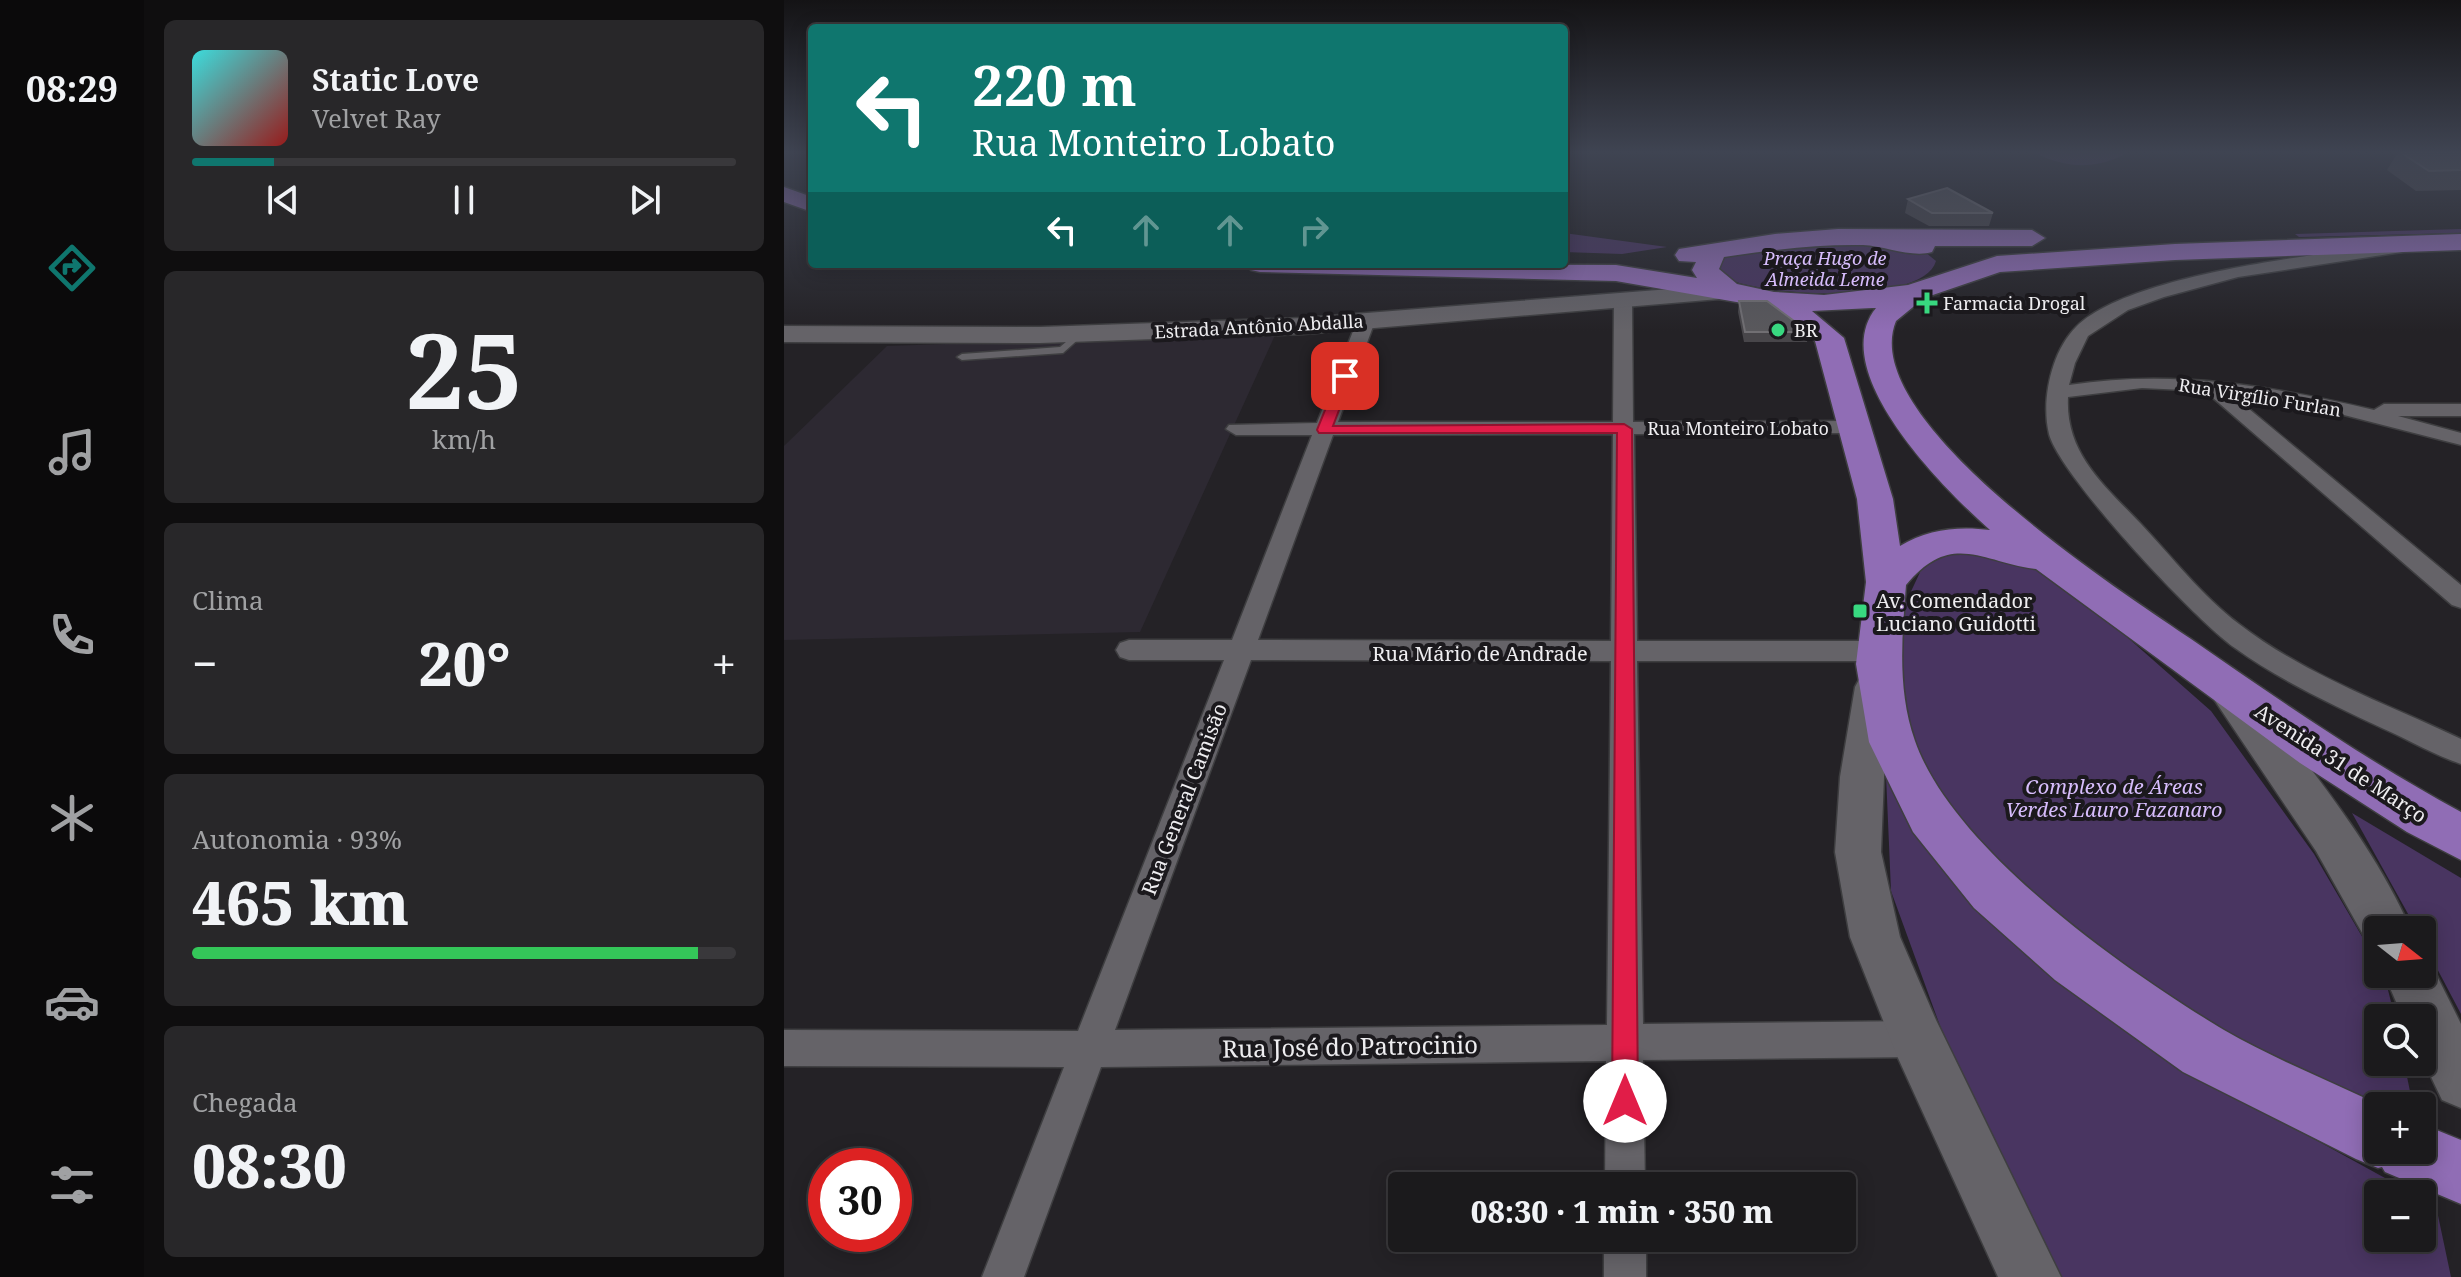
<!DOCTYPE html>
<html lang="pt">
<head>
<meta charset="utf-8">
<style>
  :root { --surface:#1b1a1c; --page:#282729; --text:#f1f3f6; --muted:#a0a1a3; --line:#39383b; --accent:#0f766e }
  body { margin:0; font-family:"Noto Serif",serif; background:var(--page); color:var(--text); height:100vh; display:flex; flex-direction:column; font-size:30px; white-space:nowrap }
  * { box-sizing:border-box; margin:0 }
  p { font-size:26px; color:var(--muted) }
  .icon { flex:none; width:44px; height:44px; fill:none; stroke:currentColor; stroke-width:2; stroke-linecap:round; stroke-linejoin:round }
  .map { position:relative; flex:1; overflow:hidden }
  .panel { display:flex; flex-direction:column; gap:20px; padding:20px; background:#0f0e0f; width:640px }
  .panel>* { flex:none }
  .banner { position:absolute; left:24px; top:24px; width:760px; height:244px; border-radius:8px; box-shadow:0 4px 20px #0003,0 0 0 2px var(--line); background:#0f766e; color:#fff; overflow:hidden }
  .needle { width:52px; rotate:107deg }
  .controls { position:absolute; left:1580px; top:916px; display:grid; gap:16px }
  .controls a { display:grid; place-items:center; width:72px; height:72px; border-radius:8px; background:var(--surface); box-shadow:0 4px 20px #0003,0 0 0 2px var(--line); font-size:40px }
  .speed { position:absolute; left:24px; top:1148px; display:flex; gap:16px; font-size:40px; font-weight:700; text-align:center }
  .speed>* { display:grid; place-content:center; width:104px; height:104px; border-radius:50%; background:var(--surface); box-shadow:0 4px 20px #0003,0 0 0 2px var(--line); line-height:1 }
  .speed .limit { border:12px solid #d22; background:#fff; color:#111 }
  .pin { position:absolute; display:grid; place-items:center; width:68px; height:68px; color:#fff; margin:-34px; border-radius:16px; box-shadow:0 4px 12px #0006 }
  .me { position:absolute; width:88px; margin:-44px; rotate:0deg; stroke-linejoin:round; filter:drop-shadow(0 0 6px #0008) }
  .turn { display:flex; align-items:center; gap:28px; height:168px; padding:0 32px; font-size:36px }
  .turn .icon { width:104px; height:104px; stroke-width:2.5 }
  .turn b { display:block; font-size:56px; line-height:68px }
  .lanes { display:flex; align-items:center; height:76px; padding:0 32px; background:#0003; justify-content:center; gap:40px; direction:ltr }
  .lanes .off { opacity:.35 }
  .big { font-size:60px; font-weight:800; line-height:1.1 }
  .panel .tile { flex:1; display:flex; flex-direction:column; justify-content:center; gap:12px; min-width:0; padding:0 28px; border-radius:12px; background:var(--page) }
  .panel .dial { align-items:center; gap:0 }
  .dial b { font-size:104px; line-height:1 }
  .song { display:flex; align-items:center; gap:24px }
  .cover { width:96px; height:96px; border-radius:12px; background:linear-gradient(135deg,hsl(180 70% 55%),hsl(0 70% 35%)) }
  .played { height:8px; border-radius:4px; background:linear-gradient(90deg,var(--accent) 15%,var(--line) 15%) }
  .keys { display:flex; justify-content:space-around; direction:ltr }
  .heat { display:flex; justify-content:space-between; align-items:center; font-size:44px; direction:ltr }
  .charge { height:12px; border-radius:6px; background:linear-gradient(90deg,#34c759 93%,var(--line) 0) }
  .trip { position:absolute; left:604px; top:1172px; width:468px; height:80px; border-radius:8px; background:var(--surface); box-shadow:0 4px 20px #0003,0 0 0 2px var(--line); font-weight:800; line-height:80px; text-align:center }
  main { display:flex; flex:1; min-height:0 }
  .tab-bar { display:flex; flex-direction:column; width:144px; justify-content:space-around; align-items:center; background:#0b0a0b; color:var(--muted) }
  .tab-bar .icon { width:56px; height:56px }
  .tab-bar .on { color:var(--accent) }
  .tab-bar b { font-size:36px; color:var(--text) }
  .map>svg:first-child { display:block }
  .built { fill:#2d2932 }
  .green { fill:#493561 }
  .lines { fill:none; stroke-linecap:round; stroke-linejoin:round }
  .lane-casing { stroke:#3e3e40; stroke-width:3 }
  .street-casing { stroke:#3e3e40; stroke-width:3 }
  .secondary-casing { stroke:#3e3e40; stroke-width:3 }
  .primary-casing { stroke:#3e3e40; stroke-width:3 }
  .lane { fill:#656368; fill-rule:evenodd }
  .street { fill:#656368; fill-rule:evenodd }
  .secondary { fill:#656368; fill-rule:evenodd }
  .primary { fill:#906db5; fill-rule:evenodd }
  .wall { fill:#48464a }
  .building { fill:#59585c; stroke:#716f73; stroke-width:2 }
  .route { fill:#e11d48; stroke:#92132f; stroke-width:2 }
  .poi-dot { fill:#38d880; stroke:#1b191d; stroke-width:3 }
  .labels { text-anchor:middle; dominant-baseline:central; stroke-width:8; stroke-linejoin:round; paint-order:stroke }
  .far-park-label { font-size:18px; font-style:italic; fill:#d7bdfc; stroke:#1b191d }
  .far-poi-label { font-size:18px; fill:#eeedf0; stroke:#1b191d; text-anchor:start }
  .far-street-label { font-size:18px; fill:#eeedf0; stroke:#1b191d }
  .poi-label { font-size:20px; fill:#eeedf0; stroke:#1b191d; text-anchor:start }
  .street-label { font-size:20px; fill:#eeedf0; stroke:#1b191d }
  .park-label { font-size:20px; font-style:italic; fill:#d7bdfc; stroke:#1b191d }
  .near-street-label { font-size:24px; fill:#eeedf0; stroke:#1b191d }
</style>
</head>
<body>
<main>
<nav class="tab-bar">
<b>08:29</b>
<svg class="icon on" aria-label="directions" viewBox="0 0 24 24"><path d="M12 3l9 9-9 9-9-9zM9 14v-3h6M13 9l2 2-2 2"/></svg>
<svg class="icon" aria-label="music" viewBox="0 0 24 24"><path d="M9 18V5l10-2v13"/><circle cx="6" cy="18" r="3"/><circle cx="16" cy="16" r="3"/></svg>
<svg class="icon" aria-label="phone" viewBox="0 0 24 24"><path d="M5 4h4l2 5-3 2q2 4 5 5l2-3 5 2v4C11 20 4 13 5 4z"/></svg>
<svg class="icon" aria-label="climate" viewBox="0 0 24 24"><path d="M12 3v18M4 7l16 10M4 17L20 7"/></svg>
<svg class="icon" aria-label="car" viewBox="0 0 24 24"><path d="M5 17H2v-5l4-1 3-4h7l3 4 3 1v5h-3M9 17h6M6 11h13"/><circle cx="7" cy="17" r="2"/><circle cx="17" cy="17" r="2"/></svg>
<svg class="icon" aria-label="filters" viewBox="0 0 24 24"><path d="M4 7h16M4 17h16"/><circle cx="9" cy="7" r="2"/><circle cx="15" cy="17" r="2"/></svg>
</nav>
<section class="panel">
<div class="tile">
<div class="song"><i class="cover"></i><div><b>Static Love</b><p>Velvet Ray</p></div></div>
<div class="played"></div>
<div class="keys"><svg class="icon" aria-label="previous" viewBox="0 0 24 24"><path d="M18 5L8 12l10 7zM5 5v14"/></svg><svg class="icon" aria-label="pause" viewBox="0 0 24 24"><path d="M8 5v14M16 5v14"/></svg><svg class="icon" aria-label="next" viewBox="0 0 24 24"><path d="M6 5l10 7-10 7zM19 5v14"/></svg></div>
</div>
<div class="tile dial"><b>25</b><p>km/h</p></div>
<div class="tile"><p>Clima</p>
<div class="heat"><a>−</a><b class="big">20°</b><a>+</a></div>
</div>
<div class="tile"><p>Autonomia · 93%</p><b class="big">465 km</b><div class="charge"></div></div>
<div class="tile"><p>Chegada</p><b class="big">08:30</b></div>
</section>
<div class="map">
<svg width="1677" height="1277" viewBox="0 0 1677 1277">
  <rect width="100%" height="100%" fill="#242226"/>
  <!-- built -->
  <path class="built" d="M492,333L356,632L0,640V446L103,346Z"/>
  <!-- green -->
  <path class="green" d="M1250,152H1345C1314,170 1281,169 1250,152Z
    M1677,229V233L1515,237L1511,234Z
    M780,233L883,247L838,254L780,252Z
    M1077,243L1136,248L1152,261C1139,307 967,297 933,274L934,257L949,251Z
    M1218,550L1276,578L1427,711L1530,854L1594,964V974H1600L1611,1018H1594V1062H1620L1629,1106H1594L1398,1018L1216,869L1167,807L1124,740L1113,666L1115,617L1138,568L1162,554Z
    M1102,775L1405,1070L1630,1194H1594V1238H1638V1198L1652,1206L1667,1277H1276L1175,1078L1107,891Z
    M1568,813L1677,878V1014L1638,940V930H1633Z"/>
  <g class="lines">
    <defs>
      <path id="lane" d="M295,331L300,334L298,336L279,353L178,360L173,357L178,354L276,347Z"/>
      <path id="street" d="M1612,244L1620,249L1618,252L1454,277L1380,297L1344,310L1304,336L1291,363L1285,385C1391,369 1487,386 1590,410L1600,404H1677V416H1614L1677,433V445L1560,415L1447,394L1677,585V608L1668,605L1421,391L1358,388L1284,397C1281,454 1321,486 1357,524C1389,558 1418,596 1455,624C1521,675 1603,704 1677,739V764C1650,755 1625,740 1600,729C1549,705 1497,681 1451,648C1412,621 1276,476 1265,434C1257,401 1267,352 1292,327C1344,274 1537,254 1612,244Z
        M839,296L848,301L849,422L1072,421L1082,427L1072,433L850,434L853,641H1095L1104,644L1108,651L1104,658L1095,661H853L859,1024L1133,1021L1146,1026L1151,1039L1146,1052L1133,1057L859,1060L861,1186H821L822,1061L317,1067L240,1277H198L280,1067L0,1066V1030L294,1031L440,660H345L336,657L332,650L336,643L345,640H448L528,435H452L442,429L445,425L533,423L573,321L582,316L591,321L554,422H829L830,301ZM829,434L827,641L474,640L549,435ZM467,660L827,661L823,1025L331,1030Z
        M820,1238H862V1277H820Z"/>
      <path id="secondary" d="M950,284L959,287L963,292L959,297L519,334L256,343L0,342V326L256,327L519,318Z
        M1091,672L1105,676L1111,687L1100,777L1097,852L1116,937L1152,1020L1277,1277H1214L1114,1058L1066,937L1051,852L1056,777L1071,687L1077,676Z
        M1443,673L1457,678C1517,758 1587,838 1627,930H1594V950L1586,947L1532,851L1423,689L1429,678Z
        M1638,954L1643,956L1677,1024V1108L1658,1100L1638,1058V1018H1619L1600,974H1638Z"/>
      <path id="primary" d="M0,187L28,197V212L0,202Z
        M1054,229L1248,230L1261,238L1248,246H1151L1148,252C1128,258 1101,246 1079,245C1033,244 986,250 940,257L935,269L953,284L990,292L1040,295L1124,285L1213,256L1391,244L1677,234V250L1391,260L1216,272L1140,298L1112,321C1071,420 1338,592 1407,639C1495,700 1583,761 1677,812V860L1623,832L1516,763L1252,569C1198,562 1167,530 1122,585C1118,638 1113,690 1131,741C1169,850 1342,971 1440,1030C1490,1059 1546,1081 1598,1106H1594V1150H1638V1124L1677,1140V1204L1601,1172L1598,1167L1594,1168L1572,1159L1399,1072L1271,980L1190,908L1129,832L1085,742L1072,664L1082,582L1073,499L1031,341L981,307L832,281L476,272L467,270L463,264L832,265L913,278L908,270L912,262L895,261L891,255L895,249L991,234ZM1088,308H1092C1041,371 1160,489 1206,530C1175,526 1143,529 1116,546L1109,499L1060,338L1028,311Z"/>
    </defs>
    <!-- lane casing -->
    <use href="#lane" class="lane-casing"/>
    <!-- street casing -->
    <use href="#street" class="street-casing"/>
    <!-- secondary casing -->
    <use href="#secondary" class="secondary-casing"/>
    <!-- primary casing -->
    <use href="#primary" class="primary-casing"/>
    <!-- lane -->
    <use href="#lane" class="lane"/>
    <!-- street -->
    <use href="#street" class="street"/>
    <!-- secondary -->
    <use href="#secondary" class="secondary"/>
    <!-- primary -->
    <use href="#primary" class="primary"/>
  </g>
  <!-- wall -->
  <path class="wall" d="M1614,152H1677V190L1632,191L1603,170Z
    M1124,199L1209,213L1205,226H1145L1121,213Z
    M955,301L1025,332L1023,342H960L954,312Z"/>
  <!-- building -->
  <path class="building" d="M1616,152H1677V170L1645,171Z
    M1163,188L1209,213H1148L1124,199Z
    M955,301H983L1025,332H961Z"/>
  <!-- sky -->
  <linearGradient id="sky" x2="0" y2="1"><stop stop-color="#141315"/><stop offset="0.46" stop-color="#3f4452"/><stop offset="1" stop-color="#3f4452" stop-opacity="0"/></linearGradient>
  <rect width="1677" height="331" fill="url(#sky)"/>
  <!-- route -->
  <path class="route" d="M556,373L568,376L549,426L840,424L848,429L854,1101L850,1110L841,1114L832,1110L828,1101L833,433H535L533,430Z"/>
  <!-- markers -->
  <g class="poi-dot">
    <path d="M1139 291h8v8h8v8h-8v8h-8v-8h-8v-8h8z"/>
    <circle cx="994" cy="330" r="8"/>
    <rect x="1068" y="603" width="16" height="16" rx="4"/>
  </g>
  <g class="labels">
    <!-- far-park labels -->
    <g class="far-park-label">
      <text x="1041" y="258">Praça Hugo de<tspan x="1041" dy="21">Almeida Leme</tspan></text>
    </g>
    <!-- far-poi labels -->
    <g class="far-poi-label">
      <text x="1159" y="303">Farmacia Drogal</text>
      <text x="1010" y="330">BR</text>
    </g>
    <!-- far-street labels -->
    <g class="far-street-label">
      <text transform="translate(475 326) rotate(-3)">Estrada Antônio Abdalla</text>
      <text transform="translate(1476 397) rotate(9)">Rua Virgílio Furlan</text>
      <text x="954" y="428">Rua Monteiro Lobato</text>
    </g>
    <!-- poi labels -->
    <g class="poi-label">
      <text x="1092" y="600">Av. Comendador<tspan x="1092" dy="23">Luciano Guidotti</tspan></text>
    </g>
    <!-- street labels -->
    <g class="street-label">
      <text x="696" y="653">Rua Mário de Andrade</text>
      <text transform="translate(1557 763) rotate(33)">Avenida 31 de Março</text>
      <text transform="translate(400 799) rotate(-69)">Rua General Camisão</text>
    </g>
    <!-- park labels -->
    <g class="park-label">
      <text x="1330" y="786">Complexo de Áreas<tspan x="1330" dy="23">Verdes Lauro Fazanaro</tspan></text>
    </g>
    <!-- near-street labels -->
    <g class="near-street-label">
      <text transform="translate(566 1046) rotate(-1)">Rua José do Patrocinio</text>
    </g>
  </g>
</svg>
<div class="controls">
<a><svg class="needle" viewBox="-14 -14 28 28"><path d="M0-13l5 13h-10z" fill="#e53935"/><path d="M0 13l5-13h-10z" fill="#a0a1a3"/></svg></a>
<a><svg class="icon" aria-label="search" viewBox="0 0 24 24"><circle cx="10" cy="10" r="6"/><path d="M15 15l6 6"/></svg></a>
<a>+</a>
<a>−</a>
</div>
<div class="speed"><div class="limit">30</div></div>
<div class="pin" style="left:561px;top:376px;background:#d93025"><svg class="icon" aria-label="arrive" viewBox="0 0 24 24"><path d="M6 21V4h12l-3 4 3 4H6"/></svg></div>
<svg class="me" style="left:841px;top:1101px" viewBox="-20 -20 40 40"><circle r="19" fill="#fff"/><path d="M0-13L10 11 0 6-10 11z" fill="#e11d48"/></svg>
<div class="trip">08:30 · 1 min · 350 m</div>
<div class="banner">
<div class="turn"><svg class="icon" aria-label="left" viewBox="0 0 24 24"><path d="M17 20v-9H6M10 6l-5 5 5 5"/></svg><div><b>220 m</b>Rua Monteiro Lobato</div></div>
<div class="lanes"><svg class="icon" aria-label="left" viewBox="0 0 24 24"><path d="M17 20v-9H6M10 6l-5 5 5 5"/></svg><svg class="icon off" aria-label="ahead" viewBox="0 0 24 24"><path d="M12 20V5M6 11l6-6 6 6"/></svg><svg class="icon off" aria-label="ahead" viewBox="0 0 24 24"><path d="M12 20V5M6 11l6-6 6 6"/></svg><svg class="icon off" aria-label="right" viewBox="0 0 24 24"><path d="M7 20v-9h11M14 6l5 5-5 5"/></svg></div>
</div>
</div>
</main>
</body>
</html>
